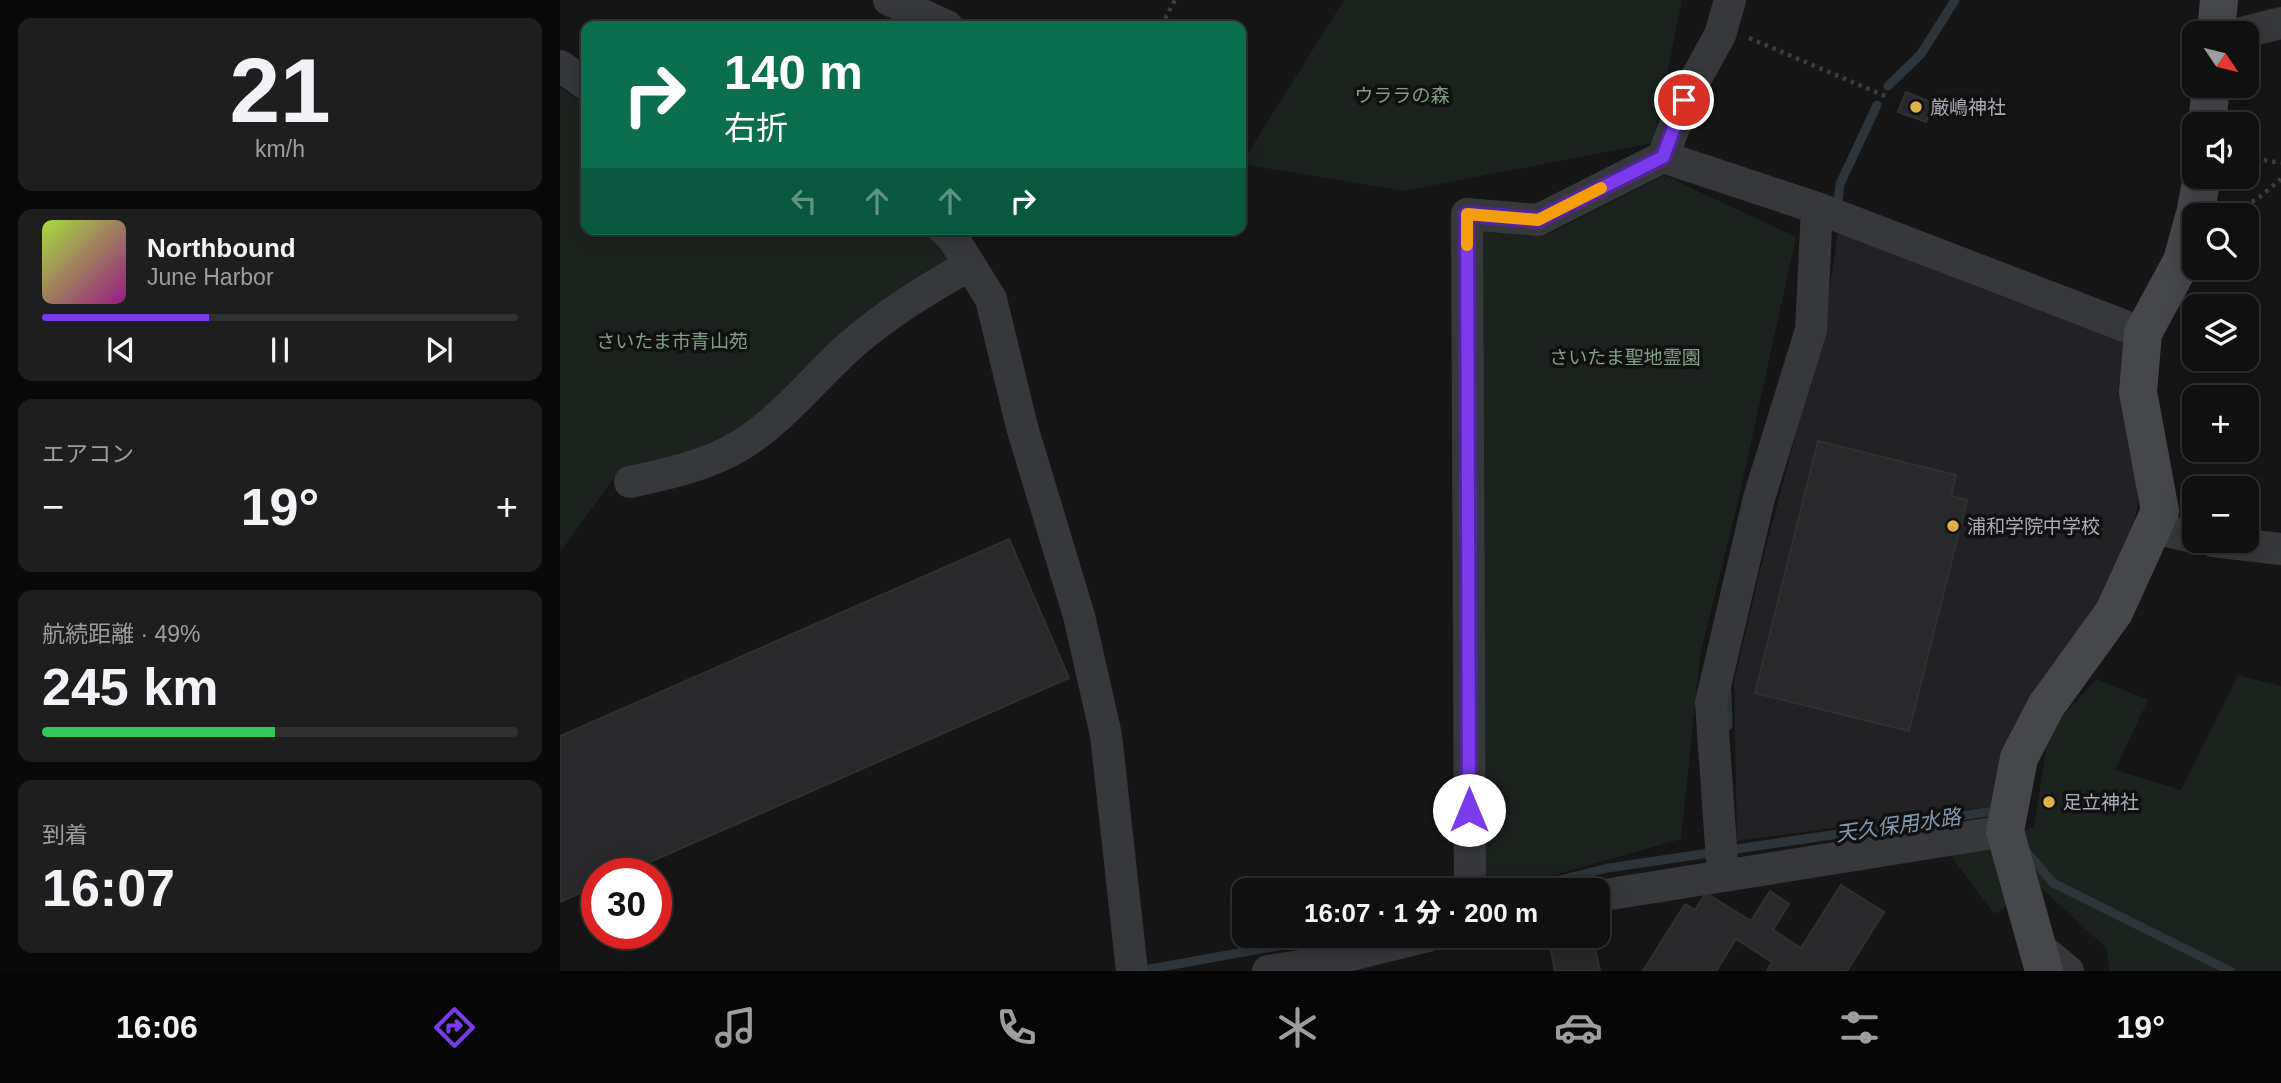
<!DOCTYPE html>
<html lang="ja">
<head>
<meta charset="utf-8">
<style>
  :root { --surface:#101011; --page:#1e1e1f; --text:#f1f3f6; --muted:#9c9d9f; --line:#303031; --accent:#7c3aed }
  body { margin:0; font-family:Arial,"Noto Sans JP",sans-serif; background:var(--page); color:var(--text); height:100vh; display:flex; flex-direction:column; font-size:26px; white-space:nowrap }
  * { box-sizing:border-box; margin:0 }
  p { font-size:23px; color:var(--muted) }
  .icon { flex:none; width:38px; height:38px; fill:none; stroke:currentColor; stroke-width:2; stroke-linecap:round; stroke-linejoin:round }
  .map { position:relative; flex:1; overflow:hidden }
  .drawer { display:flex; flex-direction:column; gap:18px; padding:18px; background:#090909; width:560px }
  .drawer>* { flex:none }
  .guide { position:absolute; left:21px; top:21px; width:665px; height:214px; border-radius:14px; box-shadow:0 4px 18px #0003,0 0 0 2px var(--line); background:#0b6e4f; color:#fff; overflow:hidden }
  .needle { width:46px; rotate:125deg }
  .controls { position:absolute; left:1622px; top:21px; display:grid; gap:14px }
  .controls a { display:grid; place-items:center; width:77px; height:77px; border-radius:14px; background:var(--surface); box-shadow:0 4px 18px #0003,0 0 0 2px var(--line); font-size:35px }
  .speed { position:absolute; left:21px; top:858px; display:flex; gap:14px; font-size:35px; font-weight:700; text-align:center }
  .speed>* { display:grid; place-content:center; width:91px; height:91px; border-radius:50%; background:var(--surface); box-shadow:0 4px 18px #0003,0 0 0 2px var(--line); line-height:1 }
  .speed .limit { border:10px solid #d22; background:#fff; color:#111 }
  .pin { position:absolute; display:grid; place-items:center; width:60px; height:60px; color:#fff; margin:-30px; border:4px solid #fff; border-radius:50%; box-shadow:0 2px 7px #0007 }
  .me { position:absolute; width:77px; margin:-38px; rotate:0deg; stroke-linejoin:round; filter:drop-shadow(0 0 5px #0008) }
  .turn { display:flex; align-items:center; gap:24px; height:147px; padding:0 28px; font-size:32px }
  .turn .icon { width:91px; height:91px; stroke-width:2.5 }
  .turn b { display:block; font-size:49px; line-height:60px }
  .lanes { display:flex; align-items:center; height:66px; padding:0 28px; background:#0003; justify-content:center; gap:35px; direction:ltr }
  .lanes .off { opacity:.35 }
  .big { font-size:52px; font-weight:800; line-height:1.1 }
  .drawer .card { flex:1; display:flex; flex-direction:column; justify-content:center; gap:10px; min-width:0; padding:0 24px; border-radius:14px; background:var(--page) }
  .drawer .dial { align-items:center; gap:0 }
  .dial b { font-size:91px; line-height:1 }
  .song { display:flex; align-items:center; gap:21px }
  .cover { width:84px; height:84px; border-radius:10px; background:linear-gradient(135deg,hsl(80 70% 55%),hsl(310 70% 35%)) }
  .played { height:7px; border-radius:4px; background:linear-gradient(90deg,var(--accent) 35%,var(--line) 35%) }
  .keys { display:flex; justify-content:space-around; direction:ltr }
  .heat { display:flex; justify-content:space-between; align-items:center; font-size:38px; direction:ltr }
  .charge { height:10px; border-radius:5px; background:linear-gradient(90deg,#34c759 49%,var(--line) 0) }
  .trip { position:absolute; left:672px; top:878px; width:378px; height:70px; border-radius:14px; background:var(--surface); box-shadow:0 4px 18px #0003,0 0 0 2px var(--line); font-weight:800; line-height:70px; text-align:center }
  .tab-bar { display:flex; height:112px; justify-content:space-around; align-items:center; background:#060607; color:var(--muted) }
  .tab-bar .icon { width:49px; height:49px }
  .tab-bar .on { color:var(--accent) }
  .tab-bar b { font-size:32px; color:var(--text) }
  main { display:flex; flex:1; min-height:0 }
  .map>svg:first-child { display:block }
  .built { fill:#222224 }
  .green { fill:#1c221d }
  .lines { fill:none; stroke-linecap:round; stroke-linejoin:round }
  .stream { stroke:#2d343a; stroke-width:9 }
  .building { fill:#29292b; stroke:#303033; stroke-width:2 }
  .path { stroke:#3d3e43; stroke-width:4.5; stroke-dasharray:3.5 5; stroke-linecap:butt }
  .street { stroke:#37383c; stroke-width:32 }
  .secondary { stroke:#45474b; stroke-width:38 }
  .route-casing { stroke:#51269a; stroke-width:18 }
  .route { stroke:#7c3aed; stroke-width:12 }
  .slow { stroke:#f59e0b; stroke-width:12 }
  .poi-dot { fill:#ddb148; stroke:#111112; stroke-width:2.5 }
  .labels { text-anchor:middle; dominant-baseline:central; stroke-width:7; stroke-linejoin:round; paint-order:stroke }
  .park-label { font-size:19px; fill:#829f85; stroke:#111112 }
  .poi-label { font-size:19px; fill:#a9acb6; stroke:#111112; text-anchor:start }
  .water-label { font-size:21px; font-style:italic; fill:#8498ad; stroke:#111112 }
</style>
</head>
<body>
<main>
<section class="drawer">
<div class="card dial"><b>21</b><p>km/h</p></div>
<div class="card">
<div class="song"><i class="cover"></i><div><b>Northbound</b><p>June Harbor</p></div></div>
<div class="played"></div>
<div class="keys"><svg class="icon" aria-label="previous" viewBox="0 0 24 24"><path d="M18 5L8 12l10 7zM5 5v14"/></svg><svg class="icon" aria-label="pause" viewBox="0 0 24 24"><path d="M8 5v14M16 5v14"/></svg><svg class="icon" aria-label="next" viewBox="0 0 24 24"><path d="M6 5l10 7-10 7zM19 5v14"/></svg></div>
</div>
<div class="card"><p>エアコン</p>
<div class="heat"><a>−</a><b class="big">19°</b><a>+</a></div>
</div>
<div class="card"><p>航続距離 · 49%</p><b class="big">245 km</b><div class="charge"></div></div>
<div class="card"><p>到着</p><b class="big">16:07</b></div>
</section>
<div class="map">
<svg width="1721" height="971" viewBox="0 0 1721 971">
  <rect width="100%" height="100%" fill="#161617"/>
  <!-- built -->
  <path class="built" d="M1278,230L1443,297L1565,334L1578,503L1569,548L1433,806L1177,841L1174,682L1204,554L1264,330Z"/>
  <!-- green -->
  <path class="green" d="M784,0H1122L1093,143L843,191L681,164Z
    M0,88L26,104V229H367L392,256L175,439L57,474L0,552Z
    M1104,175L1236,237L1180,493L1140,655L1121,839L939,891H926L922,232L989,234Z
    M1678,675L1721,686V971H1550L1546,948L1479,886L1434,914L1390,855L1474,827L1489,730L1537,679L1588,700L1555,770L1621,790Z"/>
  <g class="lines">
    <!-- stream -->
    <path class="stream" d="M1328,86L1361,54L1395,0
      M1277,210L1280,184L1317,105
      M1167,691L1168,726
      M1466,851L1493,883L1670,971
      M957,891L1048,868L1434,811L1437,815
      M579,971L773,936"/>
  </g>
  <!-- building -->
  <path class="building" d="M1346,92L1373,103L1366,122L1338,112Z
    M1258,441L1396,475L1391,496L1407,500L1349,731L1195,693Z
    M449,539L509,678L65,873H37V886L0,902V736Z
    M1281,885L1324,912L1287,971H1207L1212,962L1176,939L1156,971H1083L1125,904L1135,910L1146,893L1191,921L1210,891L1229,904L1213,930L1241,948Z
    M988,936H1032L1040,971H995Z"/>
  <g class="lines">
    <!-- path -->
    <path class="path" d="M601,26L615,0
      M1189,38L1330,98
      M1687,157L1721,163
      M1668,211L1696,200L1721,179"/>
    <!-- street -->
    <path class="street" d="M329,0L387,26
      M1681,33L1721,23
      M0,66L26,84
      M1103,157L1124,100L1160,35L1170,0
      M383,229L391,235L431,299L462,427L519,616L546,735L572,971
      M70,482C107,474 149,465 181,445C223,419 254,378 291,345C328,313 367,289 410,265
      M1593,528L1634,537
      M1653,541L1721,549
      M1163,875L1151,703L1199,498L1251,330L1257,208
      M910,891L907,214L978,220L1103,157L1257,208L1583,333
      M1038,896L1445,831
      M1474,943L1508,971
      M708,971L754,964L868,936"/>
    <!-- secondary -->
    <path class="secondary" d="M1656,33L1659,0
      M1647,124L1651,86
      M1635,215L1642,177
      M1484,971L1445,831L1459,758L1486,706L1554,612L1600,511L1578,392L1583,333L1622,261L1634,217"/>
  </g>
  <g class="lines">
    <defs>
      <path id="route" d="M909,810L907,214L978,220L1103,157L1124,100"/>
    </defs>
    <!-- route casing -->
    <use href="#route" class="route-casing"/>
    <!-- route -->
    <use href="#route" class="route"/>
    <!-- slow -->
    <path class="slow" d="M907,245V214L978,220L1041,188"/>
  </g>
  <!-- markers -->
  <g class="poi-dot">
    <circle cx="1356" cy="107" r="7"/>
    <circle cx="1393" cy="526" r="7"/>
    <circle cx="1489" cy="802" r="7"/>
  </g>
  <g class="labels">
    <!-- park labels -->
    <g class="park-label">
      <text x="842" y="95">ウララの森</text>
      <text x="112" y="341">さいたま市青山苑</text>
      <text x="1065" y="357">さいたま聖地霊園</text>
    </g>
    <!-- poi labels -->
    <g class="poi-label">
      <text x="1370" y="107">厳嶋神社</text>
      <text x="1407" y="526">浦和学院中学校</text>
      <text x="1503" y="802">足立神社</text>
    </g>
    <!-- water labels -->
    <g class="water-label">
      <text transform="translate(1338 825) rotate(-8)">天久保用水路</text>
    </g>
  </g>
</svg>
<div class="controls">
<a><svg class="needle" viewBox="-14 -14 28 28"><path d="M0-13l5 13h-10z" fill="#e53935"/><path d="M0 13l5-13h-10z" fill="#9c9d9f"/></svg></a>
<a><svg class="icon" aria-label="sound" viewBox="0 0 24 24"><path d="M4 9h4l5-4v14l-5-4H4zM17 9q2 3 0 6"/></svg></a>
<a><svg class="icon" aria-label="search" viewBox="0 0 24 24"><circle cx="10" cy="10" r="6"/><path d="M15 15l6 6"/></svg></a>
<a><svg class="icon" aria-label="layers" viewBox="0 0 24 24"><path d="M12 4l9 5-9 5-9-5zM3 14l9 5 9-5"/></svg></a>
<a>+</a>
<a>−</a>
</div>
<div class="speed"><div class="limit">30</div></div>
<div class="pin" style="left:1124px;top:100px;background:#d93025"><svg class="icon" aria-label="arrive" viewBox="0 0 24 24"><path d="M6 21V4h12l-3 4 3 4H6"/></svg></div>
<svg class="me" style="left:909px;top:810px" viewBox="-20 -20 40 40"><circle r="19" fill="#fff"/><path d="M0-13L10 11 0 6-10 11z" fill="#7c3aed"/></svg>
<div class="trip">16:07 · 1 分 · 200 m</div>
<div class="guide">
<div class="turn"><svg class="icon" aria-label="right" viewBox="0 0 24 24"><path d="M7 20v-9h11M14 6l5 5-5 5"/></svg><div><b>140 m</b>右折</div></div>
<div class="lanes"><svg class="icon off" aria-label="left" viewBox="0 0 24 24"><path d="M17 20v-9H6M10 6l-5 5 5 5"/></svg><svg class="icon off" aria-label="ahead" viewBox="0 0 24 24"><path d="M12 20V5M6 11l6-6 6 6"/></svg><svg class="icon off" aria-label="ahead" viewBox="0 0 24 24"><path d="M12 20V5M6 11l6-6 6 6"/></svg><svg class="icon" aria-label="right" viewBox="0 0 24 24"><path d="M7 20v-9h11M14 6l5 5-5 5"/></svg></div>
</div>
</div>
</main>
<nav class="tab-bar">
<b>16:06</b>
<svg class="icon on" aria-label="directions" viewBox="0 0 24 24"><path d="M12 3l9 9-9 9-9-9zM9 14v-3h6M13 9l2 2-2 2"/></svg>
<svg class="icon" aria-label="music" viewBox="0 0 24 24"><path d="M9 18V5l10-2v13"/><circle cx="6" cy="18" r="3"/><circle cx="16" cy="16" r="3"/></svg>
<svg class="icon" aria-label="phone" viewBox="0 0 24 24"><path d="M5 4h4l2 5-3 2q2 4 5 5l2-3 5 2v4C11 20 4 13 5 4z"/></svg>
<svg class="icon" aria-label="climate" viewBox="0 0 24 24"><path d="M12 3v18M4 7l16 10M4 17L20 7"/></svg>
<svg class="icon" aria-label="car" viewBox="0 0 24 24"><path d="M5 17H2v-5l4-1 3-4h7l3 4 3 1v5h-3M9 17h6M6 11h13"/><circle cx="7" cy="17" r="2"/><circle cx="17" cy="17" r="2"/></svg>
<svg class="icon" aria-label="filters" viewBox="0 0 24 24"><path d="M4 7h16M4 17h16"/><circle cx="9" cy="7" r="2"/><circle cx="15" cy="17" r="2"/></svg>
<b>19°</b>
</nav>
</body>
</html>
